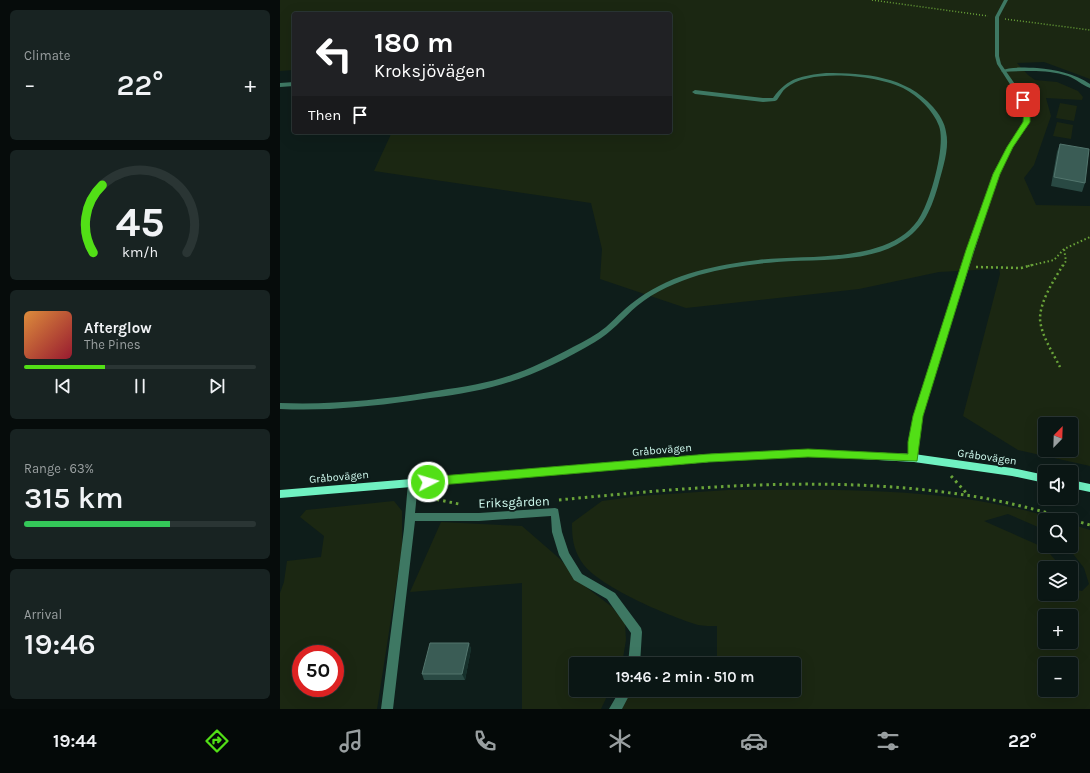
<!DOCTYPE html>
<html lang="en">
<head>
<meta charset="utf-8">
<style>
  :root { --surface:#0a1614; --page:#182322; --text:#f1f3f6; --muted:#999fa0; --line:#2a3534; --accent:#52df16 }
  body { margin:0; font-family:Karla,sans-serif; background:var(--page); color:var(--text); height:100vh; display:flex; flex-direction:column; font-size:15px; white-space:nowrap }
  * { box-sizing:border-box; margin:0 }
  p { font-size:13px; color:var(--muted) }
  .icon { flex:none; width:22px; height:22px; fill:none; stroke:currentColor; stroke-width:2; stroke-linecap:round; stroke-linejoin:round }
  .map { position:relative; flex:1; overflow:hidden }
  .side { display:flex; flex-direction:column; gap:10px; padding:10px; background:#060c0b; width:280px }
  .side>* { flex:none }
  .top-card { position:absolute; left:12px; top:12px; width:380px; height:122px; border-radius:4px; box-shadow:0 4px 16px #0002,0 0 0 1px var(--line); background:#202124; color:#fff; overflow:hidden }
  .needle { width:26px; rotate:23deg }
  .tools { position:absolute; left:758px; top:417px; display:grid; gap:8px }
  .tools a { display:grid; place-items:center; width:40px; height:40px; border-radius:4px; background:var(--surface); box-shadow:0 4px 16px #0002,0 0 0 1px var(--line); font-size:20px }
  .speed { position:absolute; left:12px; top:645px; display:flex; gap:8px; font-size:20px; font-weight:700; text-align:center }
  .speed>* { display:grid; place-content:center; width:52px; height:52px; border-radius:50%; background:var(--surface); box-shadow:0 4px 16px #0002,0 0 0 1px var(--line); line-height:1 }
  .speed .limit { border:6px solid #d22; background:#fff; color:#111 }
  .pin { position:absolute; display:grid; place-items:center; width:34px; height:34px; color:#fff; margin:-17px; border-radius:8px; box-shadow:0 2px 6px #0006 }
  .me { position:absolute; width:44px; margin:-22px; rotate:85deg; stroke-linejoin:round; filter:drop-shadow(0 0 3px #0008) }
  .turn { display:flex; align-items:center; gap:14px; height:84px; padding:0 16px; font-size:18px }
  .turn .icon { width:52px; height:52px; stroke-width:2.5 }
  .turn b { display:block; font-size:28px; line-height:34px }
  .then { display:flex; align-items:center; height:38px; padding:0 16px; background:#0003; gap:8px; font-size:15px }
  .big { font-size:30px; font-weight:600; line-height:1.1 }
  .side .card { flex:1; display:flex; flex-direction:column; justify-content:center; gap:6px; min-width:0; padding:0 14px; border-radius:6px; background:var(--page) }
  .side .dial { align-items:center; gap:0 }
  .dial svg { height:104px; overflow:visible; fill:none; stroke:var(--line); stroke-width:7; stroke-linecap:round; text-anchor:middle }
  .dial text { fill:var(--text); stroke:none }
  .song { display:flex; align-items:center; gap:12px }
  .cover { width:48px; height:48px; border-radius:6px; background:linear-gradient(135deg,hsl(30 70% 55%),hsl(350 70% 35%)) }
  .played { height:4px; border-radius:2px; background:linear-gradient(90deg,var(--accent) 35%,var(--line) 35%) }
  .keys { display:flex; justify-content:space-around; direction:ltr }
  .heat { display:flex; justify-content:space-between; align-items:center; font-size:22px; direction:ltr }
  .charge { height:6px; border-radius:3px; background:linear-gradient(90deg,#34c759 63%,var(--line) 0) }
  .trip { position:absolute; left:289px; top:657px; width:232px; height:40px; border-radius:4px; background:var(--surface); box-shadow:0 4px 16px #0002,0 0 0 1px var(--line); font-weight:600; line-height:40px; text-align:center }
  .menu { display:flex; height:64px; justify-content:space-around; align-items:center; background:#040908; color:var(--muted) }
  .menu .icon { width:28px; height:28px }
  .menu .on { color:var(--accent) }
  .menu b { font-size:18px; color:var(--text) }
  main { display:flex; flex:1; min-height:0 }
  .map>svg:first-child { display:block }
  .green { fill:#1b2712; fill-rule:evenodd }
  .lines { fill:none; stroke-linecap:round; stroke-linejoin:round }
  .path-far3 { stroke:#6aa439; stroke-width:1.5; stroke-dasharray:1 2; stroke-linecap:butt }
  .path-far2 { stroke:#6aa439; stroke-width:2; stroke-dasharray:1.5 2.5; stroke-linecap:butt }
  .path-far1 { stroke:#6aa439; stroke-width:2.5; stroke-dasharray:2 3; stroke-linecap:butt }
  .path { stroke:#6aa439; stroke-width:3; stroke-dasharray:2.5 4; stroke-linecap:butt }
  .service { fill:#3e7863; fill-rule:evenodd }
  .minor { fill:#3e7863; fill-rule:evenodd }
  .secondary { fill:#70f1c1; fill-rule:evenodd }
  .wall { fill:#294943 }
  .shaded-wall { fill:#16302b }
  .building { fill:#3a5c55; stroke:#52756d }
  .route { fill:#52df16; stroke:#35910e }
  .labels { text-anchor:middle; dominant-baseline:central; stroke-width:4; stroke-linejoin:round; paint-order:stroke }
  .street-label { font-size:11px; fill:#cffaee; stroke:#0e1d1a }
  .near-street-label { font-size:13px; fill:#cffaee; stroke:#0e1d1a }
</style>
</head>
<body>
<main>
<section class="side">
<div class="card"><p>Climate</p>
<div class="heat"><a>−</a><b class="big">22°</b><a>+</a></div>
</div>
<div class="card dial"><svg viewBox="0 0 100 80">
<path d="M14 69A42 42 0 1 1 86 69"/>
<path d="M14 69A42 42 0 0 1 21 17" stroke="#52df16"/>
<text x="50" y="56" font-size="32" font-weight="700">45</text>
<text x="50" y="72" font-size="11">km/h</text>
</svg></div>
<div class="card">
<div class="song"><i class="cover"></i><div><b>Afterglow</b><p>The Pines</p></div></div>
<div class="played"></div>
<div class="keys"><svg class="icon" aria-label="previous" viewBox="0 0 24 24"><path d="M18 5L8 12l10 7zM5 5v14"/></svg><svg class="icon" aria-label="pause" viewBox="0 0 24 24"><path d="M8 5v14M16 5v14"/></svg><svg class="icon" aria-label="next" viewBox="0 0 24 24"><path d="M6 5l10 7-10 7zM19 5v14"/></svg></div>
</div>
<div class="card"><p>Range · 63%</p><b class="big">315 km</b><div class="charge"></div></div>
<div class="card"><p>Arrival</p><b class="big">19:46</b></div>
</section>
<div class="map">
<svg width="810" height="709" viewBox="0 0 810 709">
  <rect width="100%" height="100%" fill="#0e1d1a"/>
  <!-- green -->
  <path class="green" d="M0,0H810V79L764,62L737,63L748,75L755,80L777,82L798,91L803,97L802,100L766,98L771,116L754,165L744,178L756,205L810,206V466L738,450L683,416L720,274L719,267L726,262L714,269L659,272L579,289L406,308L320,279L322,249L311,203L94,171L112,132H390V14H14V70L0,71ZM765,424H791V450H765Z
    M780,103L797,106L794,121L776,118Z
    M777,122L793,125L791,139L773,136Z
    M448,490C559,490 672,486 779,520H765V530L728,514L704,521L765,548L782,568H765V594H791V580L797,590L802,591L809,584L804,568L787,546H791V524L810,530V709H339L351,690H514V664H429L437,661V626C431,626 424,626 418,625C389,616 316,586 301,561C293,548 292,537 292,523L322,501L359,496ZM765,616H791V642H765ZM765,664H791V690H765Z
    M114,501L122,511V548L97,709H0V593L4,582L7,561L41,557L44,536L20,517L26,510ZM21,654H55V688H21Z
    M161,522L242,526L280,559L306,587L332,607L345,623L346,640L342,664H296V690H330L321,709H242V583L130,592Z"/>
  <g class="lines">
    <!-- path-far3 -->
    <path class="path-far3" d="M592,0L708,16
      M725,19L810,30"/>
    <!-- path-far2 -->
    <path class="path-far2" d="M748,266L774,260L784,249L810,237
      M783,266L786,261L784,249"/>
    <!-- path-far1 -->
    <path class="path-far1" d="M696,267L741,268L752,265
      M780,367C773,353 761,335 760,319C760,301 774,280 783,265"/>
    <!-- path -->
    <path class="path" d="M671,476L689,496
      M144,497L179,504
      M279,500C411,487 545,475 678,494C723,500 766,512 810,525"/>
    <!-- service -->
    <path class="service" d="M757,68C776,70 794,73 810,84V88C802,85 796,79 788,76C767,69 745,71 723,72L721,71C730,66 746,68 757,68Z
      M546,73C585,73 626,76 653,107C659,114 665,123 666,132C670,149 662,170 658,186C650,213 642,231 616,245C582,263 535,259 497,262C471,264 444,268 419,275C397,282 375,291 357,306C343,318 331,333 315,342C283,361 248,378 212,387C185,394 157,397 130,401C87,407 44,411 0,409V403C51,405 100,400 150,392C174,388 199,385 222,378C247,371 270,359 293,347C305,341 316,335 326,327C337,317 347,306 359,298C394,273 437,265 478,260C526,254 614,265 641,215C651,198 666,145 659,126C653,110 638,96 623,88C597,75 529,68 506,88C502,91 500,96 497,100L495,101L483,102L415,94L412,92L415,90L483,98H493C508,77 522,76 546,73Z
      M14,82V86L0,87V83Z"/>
    <!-- minor -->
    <path class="minor" d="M724,0H728L719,17V56L721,64L746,100L750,112V122L733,147L719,174L644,408L637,442L639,458L637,460L634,462L631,460L629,458V442L636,408L687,251L713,174L727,147L744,122V112L740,100L717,64L715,56V17Z
      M133,479L136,480L138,483L135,513H199L275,508L278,509L282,532L289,553L302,574L335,593L361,628L362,632L360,664H348L351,633L327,599L294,580L279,555L272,532L271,516L199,521H135L113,709H101L124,529L128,483L130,480Z
      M340,690H352L342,709H329Z"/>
    <!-- secondary -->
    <path class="secondary" d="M528,450L634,454L732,468L765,475V483L732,476L634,462L528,456L429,462L0,498V490L429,454Z
      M791,480L810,484V492L791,488Z"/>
  </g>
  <!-- wall -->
  <path class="wall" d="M780,144L805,183L802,192L771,186L777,152Z
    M189,643L191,649L185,680H144L142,674Z"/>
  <!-- shaded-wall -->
  <path class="shaded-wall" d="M189,643L191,649L185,680L182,674Z"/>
  <!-- building -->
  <path class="building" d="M780,144L809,149L805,183L774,177Z
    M150,643H189L182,674H142Z"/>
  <!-- route -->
  <path class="route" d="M741,99L746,100L750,112V122L733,147L720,174L694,250L643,416L637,461L528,457L429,462L148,486L145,484L143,482L145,479L148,477L429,454L528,449L628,454V442L633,416L686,250L713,174L727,147L743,122L744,112Z"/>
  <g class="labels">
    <!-- street labels -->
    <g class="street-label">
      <text transform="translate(382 450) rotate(-5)">Gråbovägen</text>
      <text transform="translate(707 457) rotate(8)">Gråbovägen</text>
      <text transform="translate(59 477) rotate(-5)">Gråbovägen</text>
    </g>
    <!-- near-street labels -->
    <g class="near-street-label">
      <text transform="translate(234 502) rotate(-2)">Eriksgården</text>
    </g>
  </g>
</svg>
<div class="tools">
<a><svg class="needle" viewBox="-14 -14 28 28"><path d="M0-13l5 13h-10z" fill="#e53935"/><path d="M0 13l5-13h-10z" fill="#999fa0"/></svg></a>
<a><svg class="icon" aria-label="sound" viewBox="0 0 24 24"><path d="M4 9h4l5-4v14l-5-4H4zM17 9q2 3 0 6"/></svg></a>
<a><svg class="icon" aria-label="search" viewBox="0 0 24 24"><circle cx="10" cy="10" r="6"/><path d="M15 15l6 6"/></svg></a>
<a><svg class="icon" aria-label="layers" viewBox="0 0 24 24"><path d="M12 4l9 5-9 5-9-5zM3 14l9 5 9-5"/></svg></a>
<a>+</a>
<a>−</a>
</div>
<div class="speed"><div class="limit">50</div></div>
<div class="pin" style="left:743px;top:100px;background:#d93025"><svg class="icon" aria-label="arrive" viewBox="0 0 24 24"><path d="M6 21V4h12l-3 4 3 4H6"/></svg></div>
<svg class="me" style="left:148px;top:482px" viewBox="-20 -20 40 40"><circle r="17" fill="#52df16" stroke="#fff" stroke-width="3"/><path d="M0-11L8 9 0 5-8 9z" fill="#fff"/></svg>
<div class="trip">19:46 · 2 min · 510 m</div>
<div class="top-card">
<div class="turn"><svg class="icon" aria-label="left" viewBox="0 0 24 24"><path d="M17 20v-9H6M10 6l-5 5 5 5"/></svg><div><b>180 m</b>Kroksjövägen</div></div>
<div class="then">Then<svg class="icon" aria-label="arrive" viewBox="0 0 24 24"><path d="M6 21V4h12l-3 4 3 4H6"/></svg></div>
</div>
</div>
</main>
<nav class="menu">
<b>19:44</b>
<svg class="icon on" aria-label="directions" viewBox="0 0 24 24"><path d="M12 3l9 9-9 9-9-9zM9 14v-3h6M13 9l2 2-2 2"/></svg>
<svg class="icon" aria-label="music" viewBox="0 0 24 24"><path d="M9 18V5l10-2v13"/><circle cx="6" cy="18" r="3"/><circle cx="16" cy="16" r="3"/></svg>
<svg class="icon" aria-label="phone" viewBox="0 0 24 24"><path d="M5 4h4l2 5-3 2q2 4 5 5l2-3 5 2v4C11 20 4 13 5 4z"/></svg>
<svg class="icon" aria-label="climate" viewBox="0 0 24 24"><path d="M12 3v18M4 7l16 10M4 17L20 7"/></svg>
<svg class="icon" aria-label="car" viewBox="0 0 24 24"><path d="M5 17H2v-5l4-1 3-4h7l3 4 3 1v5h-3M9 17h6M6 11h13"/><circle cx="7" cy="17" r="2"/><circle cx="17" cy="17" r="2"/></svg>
<svg class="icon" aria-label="filters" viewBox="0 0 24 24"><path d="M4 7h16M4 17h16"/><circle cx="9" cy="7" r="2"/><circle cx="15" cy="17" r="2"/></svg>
<b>22°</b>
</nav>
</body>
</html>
